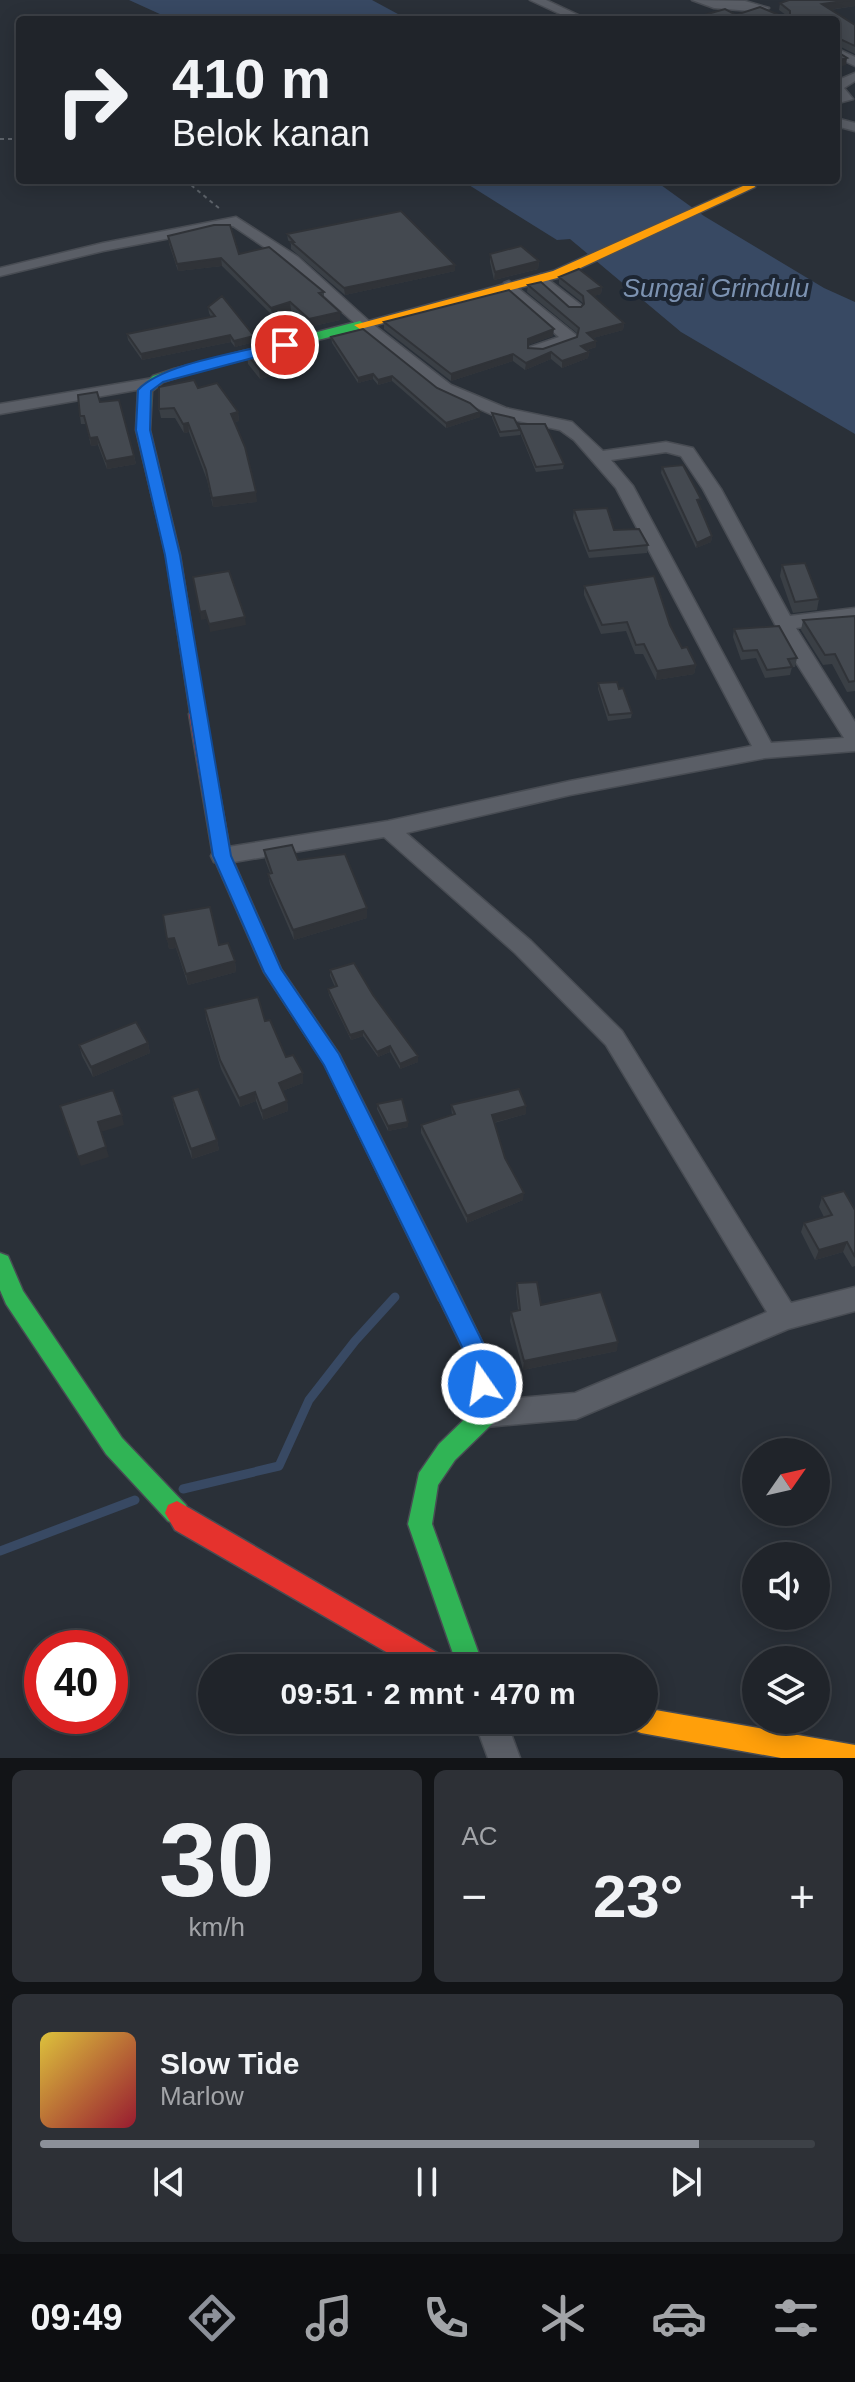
<!DOCTYPE html>
<html lang="id">
<head>
<meta charset="utf-8">
<style>
  :root { --surface:#20242a; --page:#2d3036; --text:#f1f3f6; --muted:#a2a4a8; --line:#3d4147; --accent:#8c9099 }
  body { margin:0; font-family:Arial,sans-serif; background:var(--page); color:var(--text); height:100vh; display:flex; flex-direction:column; font-size:30px; white-space:nowrap }
  * { box-sizing:border-box; margin:0 }
  p { font-size:26px; color:var(--muted) }
  .icon { flex:none; width:44px; height:44px; fill:none; stroke:currentColor; stroke-width:2; stroke-linecap:round; stroke-linejoin:round }
  .map { position:relative; height:1758px; overflow:hidden }
  .side { display:flex; flex-direction:column; gap:12px; padding:12px; background:#121417; flex:1 }
  .side>* { flex:none }
  .banner { position:absolute; left:16px; top:16px; width:824px; height:168px; border-radius:8px; box-shadow:0 4px 20px #0003,0 0 0 2px var(--line); background:#20242a; color:var(--text); overflow:hidden }
  .needle { width:52px; rotate:56deg }
  .buttons { position:absolute; left:742px; top:1438px; display:grid; gap:16px }
  .buttons a { display:grid; place-items:center; width:88px; height:88px; border-radius:50%; background:var(--surface); box-shadow:0 4px 20px #0003,0 0 0 2px var(--line); font-size:40px }
  .speed { position:absolute; left:24px; top:1630px; display:flex; gap:16px; font-size:40px; font-weight:700; text-align:center }
  .speed>* { display:grid; place-content:center; width:104px; height:104px; border-radius:50%; background:var(--surface); box-shadow:0 4px 20px #0003,0 0 0 2px var(--line); line-height:1 }
  .speed .limit { border:12px solid #d22; background:#fff; color:#111 }
  .pin { position:absolute; display:grid; place-items:center; width:68px; height:68px; color:#fff; margin:-34px; border:4px solid #fff; border-radius:50%; box-shadow:0 2px 8px #0007 }
  .me { position:absolute; width:88px; margin:-44px; rotate:347deg; stroke-linejoin:round; filter:drop-shadow(0 0 6px #0008) }
  .turn { display:flex; align-items:center; gap:28px; height:168px; padding:0 24px; font-size:36px }
  .turn .icon { width:104px; height:104px; stroke-width:2.5 }
  .turn b { display:block; font-size:56px; line-height:68px }
  .big { font-size:60px; font-weight:600; line-height:1.1 }
  .side .tile { flex:1; display:flex; flex-direction:column; justify-content:center; gap:12px; min-width:0; padding:0 28px; border-radius:12px; background:var(--page) }
  .side .dial { align-items:center; gap:0 }
  .dial b { font-size:104px; line-height:1 }
  .song { display:flex; align-items:center; gap:24px }
  .cover { width:96px; height:96px; border-radius:12px; background:linear-gradient(135deg,hsl(50 70% 55%),hsl(350 70% 35%)) }
  .played { height:8px; border-radius:4px; background:linear-gradient(90deg,var(--accent) 85%,var(--line) 85%) }
  .keys { display:flex; justify-content:space-around; direction:ltr }
  .heat { display:flex; justify-content:space-between; align-items:center; font-size:44px; direction:ltr }
  .side .tiles { flex:1; display:grid; gap:12px; grid-template-columns:1fr 1fr }
  .tile:last-child { grid-column:span 2 }
  .trip { position:absolute; left:198px; top:1654px; width:460px; height:80px; border-radius:40px; background:var(--surface); box-shadow:0 4px 20px #0003,0 0 0 2px var(--line); font-weight:600; line-height:80px; text-align:center }
  .menu { display:flex; height:128px; justify-content:space-around; align-items:center; background:#0d0e11; color:var(--muted) }
  .menu .icon { width:56px; height:56px }
  .menu .active { color:var(--accent) }
  .menu b { font-size:36px; color:var(--text) }
  .map>svg:first-child { display:block }
  .water { fill:#384963 }
  .lines { fill:none; stroke-linecap:round; stroke-linejoin:round }
  .stream { stroke:#384963; stroke-width:9 }
  .street-casing { stroke:#484c53; stroke-width:3 }
  .fast-casing { stroke:#484c53; stroke-width:3 }
  .slow-casing { stroke:#484c53; stroke-width:3 }
  .jam-casing { stroke:#484c53; stroke-width:3 }
  .path { stroke:#5d636a; stroke-width:2; stroke-dasharray:4 4; stroke-linecap:butt }
  .street { fill:#5a5e66; fill-rule:evenodd }
  .fast { fill:#30b455; fill-rule:evenodd }
  .slow { fill:#ff9f0a; fill-rule:evenodd }
  .jam { fill:#e5322d; fill-rule:evenodd }
  .wall { fill:#3a3f45 }
  .shaded-wall { fill:#303338 }
  .building { fill:#444950; stroke:#303338; stroke-width:2 }
  .route { fill:#1a73e8; stroke:#114b97; stroke-width:2 }
  .labels { text-anchor:middle; dominant-baseline:central; stroke-width:8; stroke-linejoin:round; paint-order:stroke }
  .far-water-label { font-size:26px; font-style:italic; fill:#7c92b1; stroke:#1d2633 }
</style>
</head>
<body>
<div class="map">
<svg width="855" height="1758" viewBox="0 0 855 1758">
  <rect width="100%" height="100%" fill="#2a3038"/>
  <!-- water -->
  <path class="water" d="M129,0H372L409,20H173Z
    M461,180H654L704,216L824,288L855,302V434L681,332L570,239L557,240Z"/>
  <g class="lines">
    <!-- stream -->
    <path class="stream" d="M183,1489L279,1466L309,1400L355,1341L395,1297
      M0,1551L135,1500"/>
    <defs>
      <path id="street" d="M530,0H546L589,20H573Z
        M692,0L745,1L769,8L763,12L714,8Z
        M836,48L855,57V66L836,57Z
        M855,73V81L844,88L853,99L842,102L836,95V81Z
        M836,118L855,123V131L836,126Z
        M236,217L298,257L370,322L451,385L506,408L572,422L603,451L666,442L693,448L721,489L790,616L855,608V620L796,628L855,722V751L765,758L570,795L406,833L531,941L622,1031L791,1303L855,1287V1311L788,1329L576,1419L486,1427L476,1424L472,1414L476,1404L486,1401L575,1393L767,1312L606,1045L515,953L384,837L222,864L214,862L211,856L214,850L222,848L388,821L570,781L752,746L616,488L574,440L560,430L495,416L439,391L360,328L288,263L233,226L103,251L0,276V268L103,243ZM666,452L681,456L703,489L792,656L844,738L771,743L633,486L611,460Z
        M541,274L581,305V311H571L536,281L534,278Z
        M509,281L576,335V341L542,353H530V347L559,337L504,289V283Z
        M153,378L161,383L159,386L0,414V404Z
        M474,1720H506L520,1758H488Z"/>
      <path id="fast" d="M360,321L366,325L364,328L184,375L163,382L152,391L150,430L180,555L205,714L197,720L191,718L166,555L136,430L138,390L153,376L174,369Z
        M0,1253L8,1256L23,1291L122,1438L186,1505L189,1513L186,1521L177,1525L168,1521L106,1454L6,1304L0,1290Z
        M447,1283L455,1286L488,1354L498,1414L494,1422L455,1460L438,1485L432,1524L484,1668H458L408,1524L419,1473L439,1444L474,1410L466,1355L436,1293L439,1286Z"/>
      <path id="slow" d="M741,180H753L755,187L561,277L360,329L354,325L553,271L743,186Z
        M644,1708L855,1745V1758H781L641,1733L632,1729L628,1720H644Z"/>
      <path id="jam" d="M197,708L205,714L231,856L281,969L339,1054L455,1286L458,1293L455,1300L447,1303L439,1300L325,1065L264,972L213,856L189,714Z
        M177,1501L448,1659L452,1668H414L175,1530L165,1513L168,1505Z"/>
    </defs>
    <!-- street casing -->
    <use href="#street" class="street-casing"/>
    <!-- fast casing -->
    <use href="#fast" class="fast-casing"/>
    <!-- slow casing -->
    <use href="#slow" class="slow-casing"/>
    <!-- jam casing -->
    <use href="#jam" class="jam-casing"/>
    <!-- path -->
    <path class="path" d="M0,139H20
      M185,180L220,209"/>
    <!-- street -->
    <use href="#street" class="street"/>
    <!-- fast -->
    <use href="#fast" class="fast"/>
    <!-- slow -->
    <use href="#slow" class="slow"/>
    <!-- jam -->
    <use href="#jam" class="jam"/>
  </g>
  <!-- wall -->
  <path class="wall" d="M855,0V6L830,10L855,25V54L837,45L836,20H690L736,15H786L779,10L780,3Z
    M287,234L455,265V271L345,295L291,249V244L288,240Z
    M168,236L239,254L324,292V297L340,312V320L309,327L291,310L272,315L222,266L178,271L169,244Z
    M490,254L539,261L538,269L494,280L490,262Z
    M559,277L602,287L601,294L593,296L624,323L623,330L593,338L596,347L587,350L589,352L588,358L562,368L551,359L525,370L513,361L451,381L384,329V322L553,336L528,345V348L543,349L577,337L578,334L527,292L528,285L569,307H581L583,306V303L559,284Z
    M208,307L254,336V342L235,347L231,342L142,360L128,340L127,334L211,317L209,313Z
    M331,337L437,388L480,412V417L446,428L392,381L378,385L373,379L358,383L332,343Z
    M247,354L279,374L260,379L248,364Z
    M198,388L238,412L239,421L235,422L257,502L213,507L207,480L189,432L184,433L175,418H161L159,409Z
    M100,402L134,456L136,464L107,469L98,445L91,446L86,424H81L80,416Z
    M492,413L518,426L564,464L563,469L536,472L520,433V435L500,437L492,418Z
    M662,467L700,505H699L712,536L711,542L696,548L661,473Z
    M574,510L648,545L647,553L589,558L573,518Z
    M782,565L819,599L817,610L793,613L780,576Z
    M584,586L670,625L682,648L696,665L694,674L656,680L643,654H635L626,631L601,634L584,595Z
    M855,616V691L847,692L832,664L823,665L801,630L803,620Z
    M734,629L797,658L795,667H792L790,675L765,678L756,658L741,660L733,637Z
    M598,683L619,689L632,713L631,718L608,721L598,689Z
    M264,850L298,860L367,908V918L294,940L270,884L268,874L270,873L265,860Z
    M163,915L219,945L235,961L236,972L188,985L176,948L169,949Z
    M330,970L373,995L418,1056V1062L400,1069L390,1052L378,1057L363,1036L351,1040L329,995L328,989L335,987L330,976Z
    M205,1009L265,1021L286,1057L303,1073V1083L282,1091L287,1101L288,1111L263,1120L256,1101L240,1107L221,1069L206,1019Z
    M148,1043L150,1053L93,1077L82,1056L79,1045Z
    M172,1097L217,1140L219,1150L192,1159L174,1107Z
    M377,1104L408,1122V1127L388,1131L377,1109Z
    M451,1105L526,1106V1114L494,1123L505,1158L523,1200L467,1223L421,1133V1125L452,1115Z
    M822,1197L855,1210V1266L852,1267L843,1252L815,1260L801,1232L804,1223L824,1217L819,1207Z
    M517,1283L541,1305L617,1351L523,1370L510,1321L511,1312L518,1310L516,1292Z"/>
  <!-- shaded-wall -->
  <path class="shaded-wall" d="M850,0H855V6L821,11L822,4Z
    M847,58L846,65L836,68V61Z
    M221,258L222,266L178,271L177,264Z
    M539,261L538,269L494,280L495,272Z
    M455,265V271L345,295L344,288Z
    M602,287L601,294L588,298V291Z
    M290,302L291,310L272,315L271,308Z
    M340,312V320L309,327V319Z
    M624,323L623,330L586,340L587,333Z
    M554,329L553,336L528,345V339Z
    M230,335L231,342L142,360L141,354Z
    M254,336V342L235,347L234,341Z
    M596,341V347L581,352V346Z
    M551,352V359L525,370L526,363Z
    M589,352L588,358L562,368V361Z
    M513,354V361L451,381V374Z
    M278,364L279,374L260,379L259,369Z
    M373,374V379L358,383V378Z
    M392,376V381L378,385V380Z
    M238,412L239,421L232,423L231,414Z
    M480,412V417L446,428V423Z
    M188,423L189,432L184,433L183,424Z
    M97,437L98,445L91,446L90,438Z
    M134,456L136,464L107,469L106,461Z
    M256,492L257,502L213,507L212,498Z
    M712,536L711,542L696,548L697,543Z
    M205,611L206,619L201,620L200,612Z
    M245,617L246,625L210,632L209,624Z
    M696,665L694,674L656,680L657,671Z
    M367,908V918L294,940L293,930Z
    M174,938L176,948L169,949L167,939Z
    M235,961L236,972L188,985L186,974Z
    M363,1031V1036L351,1040L350,1035Z
    M148,1043L150,1053L93,1077L91,1067Z
    M390,1046V1052L378,1057L377,1052Z
    M418,1056V1062L400,1069V1064Z
    M303,1073V1083L280,1092L279,1083Z
    M255,1092L256,1101L240,1107L239,1098Z
    M287,1101L288,1111L263,1120L262,1111Z
    M526,1106V1114L492,1123V1115Z
    M122,1115L124,1125L101,1132L98,1122Z
    M408,1122V1127L388,1131V1126Z
    M217,1140L219,1150L192,1159L191,1149Z
    M106,1147L109,1157L81,1166L78,1157Z
    M524,1193L523,1200L467,1223V1216Z
    M847,1242L843,1252L815,1260L819,1250Z
    M618,1342L617,1351L523,1370L524,1361Z"/>
  <!-- building -->
  <path class="building" d="M789,0H850L822,4L855,25V46L838,38L836,39V20L690,19L725,9L736,15L760,7L779,15H790V11L780,3Z
    M836,51L847,58L836,61Z
    M401,211L455,265L344,288L291,242H294L287,234Z
    M214,225H230L239,254L269,247L324,292L319,293L340,312L309,319L290,302L271,308L221,258L177,264L168,236Z
    M521,246L539,261L495,272L490,254Z
    M579,269L602,287L588,291L624,323L587,333L596,341L581,346L589,352L562,361L551,352L526,363L513,354L451,374L384,322L509,290L554,329L528,339V348L543,349L577,337L579,328L528,285L541,282L569,307H581L584,304L583,296L559,277Z
    M222,296L254,336L234,341L230,335L141,354L127,334L215,316L208,307Z
    M363,329L437,388L470,403L480,412L446,423L392,376L378,380L373,374L358,378L331,337Z
    M267,349L278,364L259,369L247,354Z
    M194,380L198,388L217,383L238,412L231,414L245,447L256,492L212,498L206,470L188,423L183,424L174,408L159,409V387Z
    M97,392L100,402L119,400L134,456L106,461L97,437L90,438L84,416H80L78,395Z
    M492,413L514,418L520,430L500,432Z
    M518,424H545L564,464L536,467Z
    M683,465L701,499L697,500L712,536L697,543L662,467Z
    M607,508L614,530L639,529L648,545L589,551L574,510Z
    M805,563L819,599L795,602L782,565Z
    M229,571L245,617L209,624L205,611L200,612L193,577Z
    M654,576L670,625L682,648L687,647L696,665L657,671L644,644L636,645L627,622L602,625L584,586Z
    M855,616V681L849,682L835,654L825,655L803,620Z
    M779,626L797,658L788,659L792,667L767,670L757,650L743,651L734,629Z
    M617,682L619,689L623,688L632,713L609,715L598,683Z
    M292,845L298,860L345,854L367,908L293,930L268,874L272,873L264,850Z
    M210,907L219,945L228,943L235,961L186,974L174,938L167,939L163,915Z
    M354,963L373,995L418,1056L400,1064L390,1046L377,1052L363,1031L350,1035L328,989L337,986L330,970Z
    M258,997L265,1021L270,1020L286,1057L293,1055L303,1073L279,1083L287,1101L262,1111L255,1092L239,1098L220,1060L205,1009Z
    M136,1022L148,1043L91,1067L79,1045Z
    M198,1089L217,1140L191,1149L172,1097Z
    M519,1089L526,1106L492,1115L505,1158L524,1193L467,1216L421,1125L455,1114L451,1105Z
    M113,1090L122,1115L98,1122L106,1147L78,1157L60,1106Z
    M402,1099L408,1122L388,1126L377,1104Z
    M844,1191L855,1210V1257L847,1242L819,1250L804,1223L832,1215L822,1197Z
    M537,1282L541,1305L601,1292L618,1342L524,1361L511,1312L520,1310L517,1283Z"/>
  <!-- route -->
  <path class="route" d="M285,341L290,342V348L163,382L151,391L150,430L180,555L231,856L281,969L339,1054L485,1347L493,1384L490,1392L482,1395L473,1392L466,1355L324,1065L264,972L213,856L165,555L136,430L138,390C162,363 248,351 285,341Z"/>
  <g class="labels">
    <!-- far-water labels -->
    <g class="far-water-label">
      <text x="716" y="288">Sungai Grindulu</text>
    </g>
  </g>
</svg>
<div class="buttons">
<a><svg class="needle" viewBox="-14 -14 28 28"><path d="M0-13l5 13h-10z" fill="#e53935"/><path d="M0 13l5-13h-10z" fill="#a2a4a8"/></svg></a>
<a><svg class="icon" aria-label="sound" viewBox="0 0 24 24"><path d="M4 9h4l5-4v14l-5-4H4zM17 9q2 3 0 6"/></svg></a>
<a><svg class="icon" aria-label="layers" viewBox="0 0 24 24"><path d="M12 4l9 5-9 5-9-5zM3 14l9 5 9-5"/></svg></a>
</div>
<div class="speed"><div class="limit">40</div></div>
<div class="pin" style="left:285px;top:345px;background:#d93025"><svg class="icon" aria-label="arrive" viewBox="0 0 24 24"><path d="M6 21V4h12l-3 4 3 4H6"/></svg></div>
<svg class="me" style="left:482px;top:1384px" viewBox="-20 -20 40 40"><circle r="17" fill="#1a73e8" stroke="#fff" stroke-width="3"/><path d="M0-11L8 9 0 5-8 9z" fill="#fff"/></svg>
<div class="trip">09:51 · 2 mnt · 470 m</div>
<div class="banner">
<div class="turn"><svg class="icon" aria-label="right" viewBox="0 0 24 24"><path d="M7 20v-9h11M14 6l5 5-5 5"/></svg><div><b>410 m</b>Belok kanan</div></div>
</div>
</div>
<section class="side">
<div class="tiles">
<div class="tile dial"><b>30</b><p>km/h</p></div>
<div class="tile"><p>AC</p>
<div class="heat"><a>−</a><b class="big">23°</b><a>+</a></div>
</div>
<div class="tile">
<div class="song"><i class="cover"></i><div><b>Slow Tide</b><p>Marlow</p></div></div>
<div class="played"></div>
<div class="keys"><svg class="icon" aria-label="previous" viewBox="0 0 24 24"><path d="M18 5L8 12l10 7zM5 5v14"/></svg><svg class="icon" aria-label="pause" viewBox="0 0 24 24"><path d="M8 5v14M16 5v14"/></svg><svg class="icon" aria-label="next" viewBox="0 0 24 24"><path d="M6 5l10 7-10 7zM19 5v14"/></svg></div>
</div>
</div>
</section>
<nav class="menu">
<b>09:49</b>
<svg class="icon active" aria-label="directions" viewBox="0 0 24 24"><path d="M12 3l9 9-9 9-9-9zM9 14v-3h6M13 9l2 2-2 2"/></svg>
<svg class="icon" aria-label="music" viewBox="0 0 24 24"><path d="M9 18V5l10-2v13"/><circle cx="6" cy="18" r="3"/><circle cx="16" cy="16" r="3"/></svg>
<svg class="icon" aria-label="phone" viewBox="0 0 24 24"><path d="M5 4h4l2 5-3 2q2 4 5 5l2-3 5 2v4C11 20 4 13 5 4z"/></svg>
<svg class="icon" aria-label="climate" viewBox="0 0 24 24"><path d="M12 3v18M4 7l16 10M4 17L20 7"/></svg>
<svg class="icon" aria-label="car" viewBox="0 0 24 24"><path d="M5 17H2v-5l4-1 3-4h7l3 4 3 1v5h-3M9 17h6M6 11h13"/><circle cx="7" cy="17" r="2"/><circle cx="17" cy="17" r="2"/></svg>
<svg class="icon" aria-label="filters" viewBox="0 0 24 24"><path d="M4 7h16M4 17h16"/><circle cx="9" cy="7" r="2"/><circle cx="15" cy="17" r="2"/></svg>
</nav>
</body>
</html>
